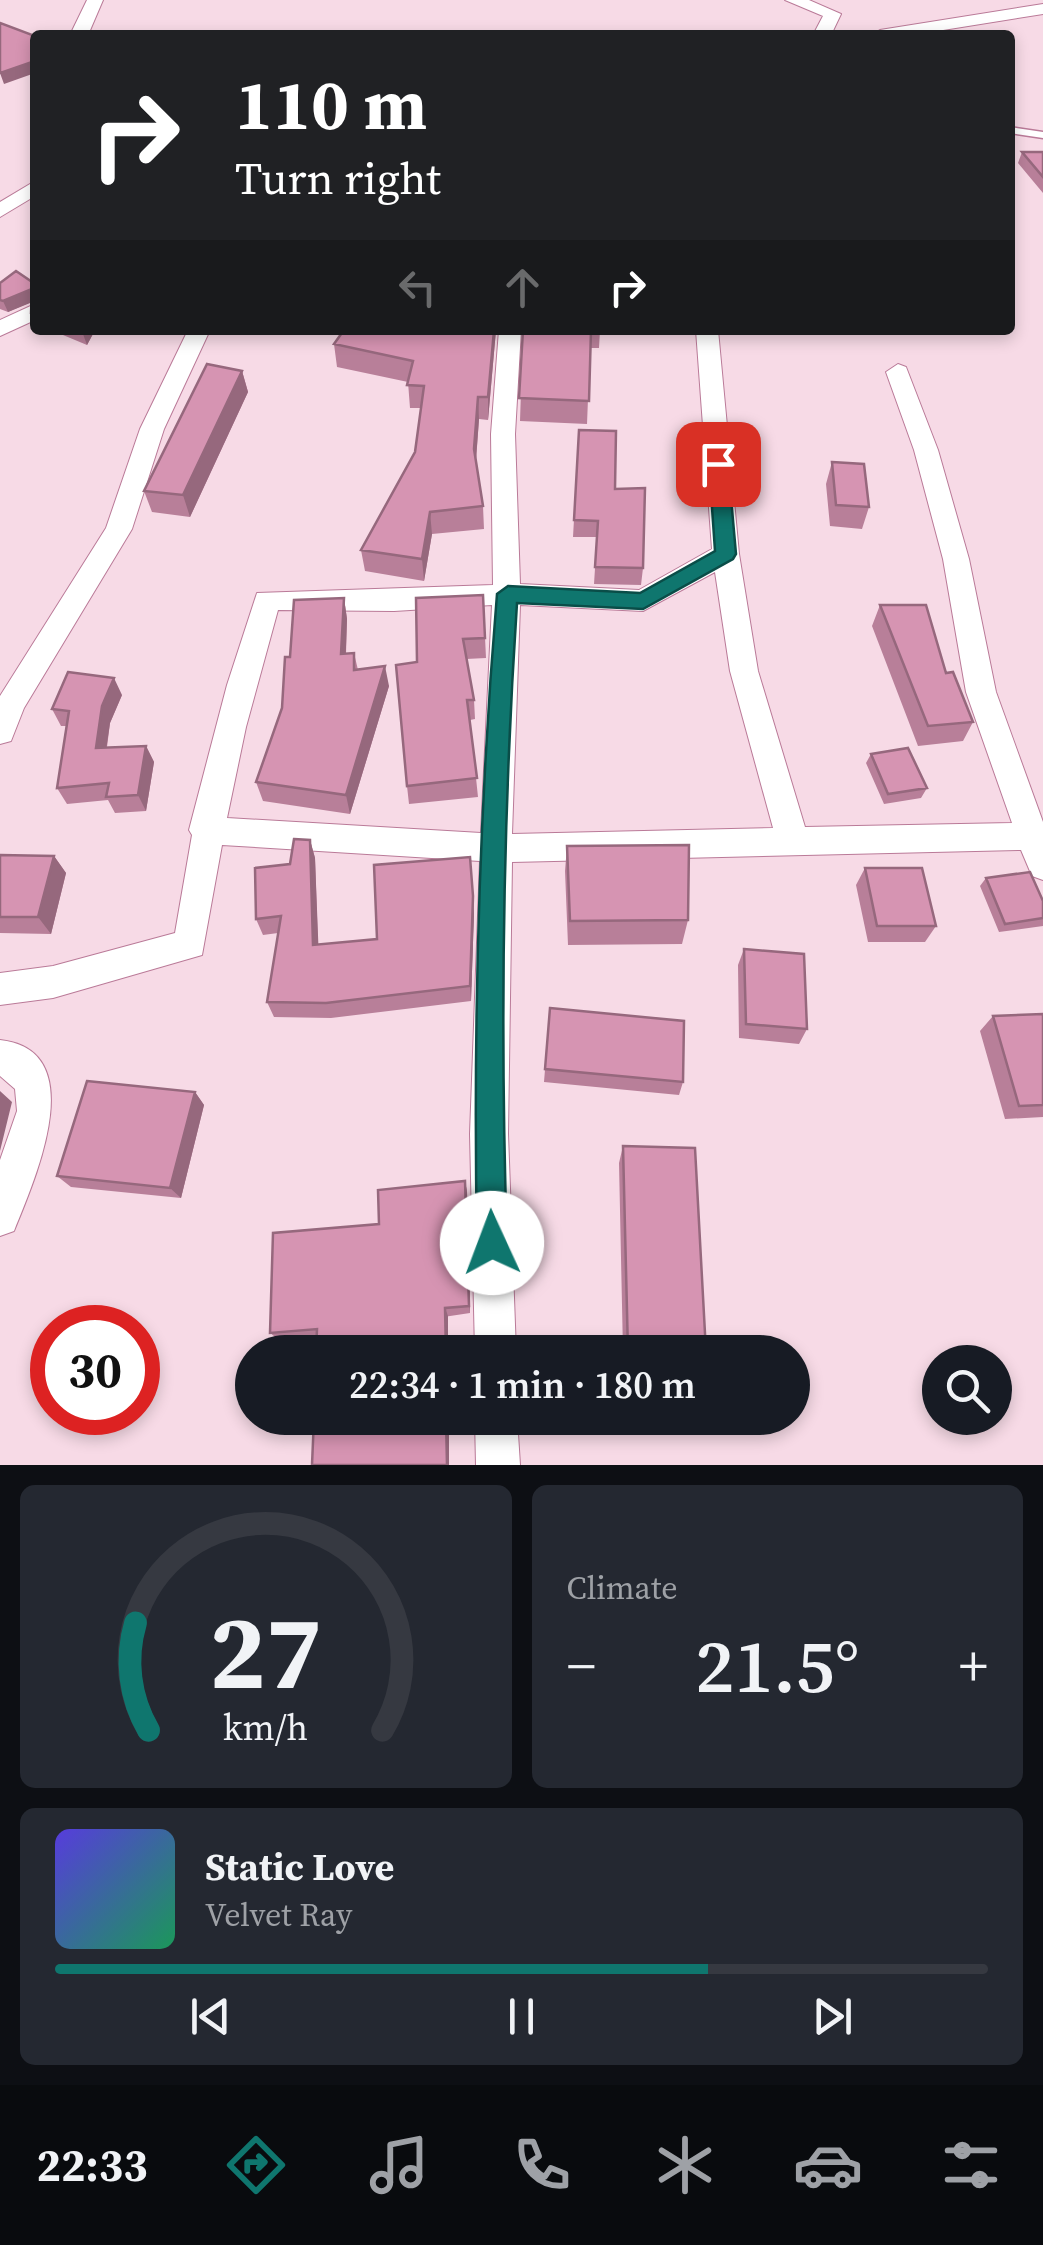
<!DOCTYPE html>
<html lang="en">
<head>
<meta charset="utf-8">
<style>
  :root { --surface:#171b24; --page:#242831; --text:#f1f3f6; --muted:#9ea1a6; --line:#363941; --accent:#0f766e }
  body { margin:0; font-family:"Source Serif 4",serif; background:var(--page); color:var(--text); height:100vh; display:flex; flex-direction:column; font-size:38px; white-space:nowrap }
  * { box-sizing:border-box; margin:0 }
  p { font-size:32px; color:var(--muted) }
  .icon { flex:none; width:55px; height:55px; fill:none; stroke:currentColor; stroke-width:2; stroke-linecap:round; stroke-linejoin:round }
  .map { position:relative; height:1465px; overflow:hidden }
  .details { display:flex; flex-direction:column; gap:20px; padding:20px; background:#0d0f14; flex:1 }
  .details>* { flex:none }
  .guide { position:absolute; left:30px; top:30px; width:985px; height:305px; border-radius:10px; box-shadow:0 5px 15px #0003; background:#202124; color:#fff; overflow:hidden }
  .buttons { position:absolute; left:922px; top:1345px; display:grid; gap:20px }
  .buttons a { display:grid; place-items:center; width:90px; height:90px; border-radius:50%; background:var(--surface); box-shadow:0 5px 15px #0003; font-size:50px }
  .speed { position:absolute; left:30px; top:1305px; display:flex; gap:20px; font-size:50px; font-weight:700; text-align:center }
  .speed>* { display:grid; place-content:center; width:130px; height:130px; border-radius:50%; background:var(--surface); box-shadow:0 5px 15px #0003; line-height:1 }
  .speed .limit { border:15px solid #d22; background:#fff; color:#111 }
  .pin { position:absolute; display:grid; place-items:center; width:85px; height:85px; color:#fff; margin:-42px; border-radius:20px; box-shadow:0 5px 15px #0006 }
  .me { position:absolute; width:110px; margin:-55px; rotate:358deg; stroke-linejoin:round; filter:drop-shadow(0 0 8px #0008) }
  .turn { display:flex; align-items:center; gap:35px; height:210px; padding:0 40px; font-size:45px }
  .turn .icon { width:130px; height:130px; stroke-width:2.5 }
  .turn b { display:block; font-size:70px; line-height:85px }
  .lanes { display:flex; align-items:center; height:95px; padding:0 40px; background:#0003; justify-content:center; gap:50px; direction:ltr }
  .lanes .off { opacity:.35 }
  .big { font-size:75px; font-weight:600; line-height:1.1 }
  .details .card { flex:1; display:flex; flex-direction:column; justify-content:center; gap:15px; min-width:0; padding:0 35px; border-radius:15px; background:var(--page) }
  .details .dial { align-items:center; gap:0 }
  .dial svg { height:260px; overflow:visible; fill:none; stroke:var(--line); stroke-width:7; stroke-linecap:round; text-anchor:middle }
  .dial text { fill:var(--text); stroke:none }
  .song { display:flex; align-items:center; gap:30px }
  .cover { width:120px; height:120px; border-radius:15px; background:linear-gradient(135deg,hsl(250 70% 55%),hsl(150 70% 35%)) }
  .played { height:10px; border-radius:5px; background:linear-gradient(90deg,var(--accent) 70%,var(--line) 70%) }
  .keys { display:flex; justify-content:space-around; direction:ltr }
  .heat { display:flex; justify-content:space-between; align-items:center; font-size:55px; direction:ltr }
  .details .tiles { flex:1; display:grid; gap:20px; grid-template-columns:1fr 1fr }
  .card:last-child { grid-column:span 2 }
  .trip { position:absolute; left:235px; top:1335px; width:575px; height:100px; border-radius:50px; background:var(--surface); box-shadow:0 5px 15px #0003; font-weight:600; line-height:100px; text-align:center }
  .dock { display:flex; height:160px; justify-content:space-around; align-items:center; background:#090b0e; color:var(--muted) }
  .dock .icon { width:70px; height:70px }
  .dock .current { color:var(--accent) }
  .dock b { font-size:45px; color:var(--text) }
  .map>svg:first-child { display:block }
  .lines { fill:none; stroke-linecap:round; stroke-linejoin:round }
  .lane-casing { stroke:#ba7a98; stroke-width:3 }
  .street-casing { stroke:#ba7a98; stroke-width:2 }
  .lane { fill:#fff; fill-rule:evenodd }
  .street { fill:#fff; fill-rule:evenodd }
  .wall { fill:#b87f99 }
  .shaded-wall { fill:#96687d }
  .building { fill:#d694b2; stroke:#96687d; stroke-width:2.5 }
  .route { fill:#0f766e; stroke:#0a4d48; stroke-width:2.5 }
</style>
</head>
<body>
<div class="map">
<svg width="1043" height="1465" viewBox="0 0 1043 1465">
  <rect width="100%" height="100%" fill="#f7dae6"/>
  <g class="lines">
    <defs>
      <path id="lane" d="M1010,127L1043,132V138L1010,133Z"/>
      <path id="street" d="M87,0H103L88,35H70Z
        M785,0H809L841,14L831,35H813L823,16Z
        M1043,4V14L912,35H871L880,30Z
        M35,181V196L0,217V202Z
        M35,304V320L0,336V320Z
        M188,330H210L164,429L132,529L24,708L11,741L0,744V696L106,528L140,429Z
        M499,330H521L515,434L520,584L639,590L712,549L696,330H718L739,554L758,671L805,827L1012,823L966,692L943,559L914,450L886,372L898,364L906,367L938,450L969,559L996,692L1043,822V880L1032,876L1021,850L512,862L508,1134L516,1352H475L470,1134L480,861L222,845L202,955L53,998L0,1005V973L53,966L175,933L192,835L189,830L227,685L257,593L493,585L491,434ZM715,572L730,671L773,828L512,834L520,605L643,611ZM492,605L481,833L227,818L246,727L278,610L394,611Z
        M0,1040C93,1050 34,1181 14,1231L0,1236V1160L17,1111L15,1089L0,1076Z
        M475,1418H517L520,1465H476Z"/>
    </defs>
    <!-- lane casing -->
    <use href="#lane" class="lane-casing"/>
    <!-- street casing -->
    <use href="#street" class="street-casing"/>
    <!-- lane -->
    <use href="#lane" class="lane"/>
    <!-- street -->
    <use href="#street" class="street"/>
  </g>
  <!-- wall -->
  <path class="wall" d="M1022,152H1043V193L1018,163Z
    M0,283L35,284V322L31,313V302L8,312L0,309Z
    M51,330H93L94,332L87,345Z
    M496,330L488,420L479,419L476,461L483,506L484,529L432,534L424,581L365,571L361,550L415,452L421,408H410L408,382L337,367L334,344Z
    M523,330H600L599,348H590L587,424L520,421Z
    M242,371L248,392L190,517L152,512L144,491Z
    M579,430L615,489L643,568L641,585L594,584L597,537H573Z
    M832,462L869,507L862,529L830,526L826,484Z
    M483,595L486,658L466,659L474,700L475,719L470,720L478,797L409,804L407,786L417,662Z
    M344,598L347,619L346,654L354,653L358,670L389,686L350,814L263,801L256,782L282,708L290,657Z
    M880,605L946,673L973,722L963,741L918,746L872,626Z
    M122,695L110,723L107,747L146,746L154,762L146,811L115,813L108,800L67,804L57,788L66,726H61L52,709Z
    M871,754L927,788L921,798L884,804L866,763Z
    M310,840L315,858L318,945L377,939L474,913L471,1001L331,1018L274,1017L267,1002L278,933L263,935L256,919L290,864Z
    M567,846L688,920L682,944L568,945L565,871Z
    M0,855L54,856L66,873L51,934L0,933Z
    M865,868L936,926L925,942H868L856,885Z
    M986,878L1043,901V926L999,932L980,886Z
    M744,949L807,1029L799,1044L739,1038L738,965Z
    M550,1008L683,1082L679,1095L544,1082Z
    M1043,1014V1117L1005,1119L980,1031L993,1016Z
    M195,1092L204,1105L181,1198L71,1187L57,1176Z
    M623,1146L706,1352H623L619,1163Z
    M465,1181L467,1192L470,1313L317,1336L278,1339L270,1333L379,1224Z"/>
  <!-- shaded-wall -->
  <path class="shaded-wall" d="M35,61V73L4,84L0,73Z
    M32,289L35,301L8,312L3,301Z
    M85,330H93L94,332L87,345L83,334Z
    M494,330H496L488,420V397Z
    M242,371L248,392L190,517L183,495Z
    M478,397L479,419L475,472L474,449Z
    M430,512L432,534L424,581L422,559Z
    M344,598L347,619L345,674L341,654Z
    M385,666L389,686L350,814L346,795Z
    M114,678L122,695L110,723L104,764L96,748L102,706Z
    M146,746L154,762L146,811L138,795Z
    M310,840L315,858L319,961L313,945Z
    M54,856L66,873L51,934L38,917Z
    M473,896L474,913L471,1001L470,986Z
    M0,1091L12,1102L0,1151Z
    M195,1092L204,1105L181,1198L170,1188Z
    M465,1181L467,1192L470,1313L469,1306Z
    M445,1308L448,1316V1352H446Z
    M446,1418H449V1465H447Z"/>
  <!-- building -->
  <path class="building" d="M0,23L35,36V61L0,73Z
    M1022,152H1043V177Z
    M16,271L35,284V314L31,313L32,289L3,301L0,300V283Z
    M344,330H494L488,397H478L474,449L483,506L430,512L422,559L361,550L415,452L424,386L407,385L413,361L334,344Z
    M523,330H591L589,401L519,398Z
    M207,364L242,371L183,495L144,491Z
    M579,430L616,431L615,489L645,488L643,568L595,567L598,521L574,520Z
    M832,462L864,464L869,507L836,505Z
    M483,595L485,638L463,639L474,700H467L477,778L407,786L396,665L417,662L416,598Z
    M344,598L341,654L354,653V670L385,666L346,795L256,782L282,708L285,657H290L294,600Z
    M880,605H926L946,673L953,672L973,722L928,726Z
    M68,672L114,678L102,706L96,748L146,746L138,795L106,797L109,783L57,788L69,711L52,709Z
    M908,748L927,788L888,794L871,754Z
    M294,839L310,840L313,945L377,939L374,865L470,857L473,896L470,986L326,1003L267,1002L281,916L256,919L255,868L290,864Z
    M689,845L688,920L570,921L567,846Z
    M0,855L54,856L38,917H0Z
    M865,868H922L936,926H877Z
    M1030,872L1043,901V918L1005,924L986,878Z
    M744,949L804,954L807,1029L746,1024Z
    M550,1008L684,1021L683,1082L545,1069Z
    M1043,1014V1105L1019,1106L993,1016Z
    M87,1081L195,1092L170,1188L57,1176Z
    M623,1146L695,1148L706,1352H628Z
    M465,1181L469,1306L445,1308L446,1352H316L317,1329L270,1333L273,1233L379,1224L378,1190Z
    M314,1418H446L447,1465H312Z"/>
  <!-- route -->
  <path class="route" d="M718,458L728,464L736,554L733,559L643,609L517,603C503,815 500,1030 507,1243L503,1254L492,1258L481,1254L477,1243C473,1027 479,809 497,594L508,586L640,593L715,551L709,464Z"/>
</svg>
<div class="buttons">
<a><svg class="icon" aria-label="search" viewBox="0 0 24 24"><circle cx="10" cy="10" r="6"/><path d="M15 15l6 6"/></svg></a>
</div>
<div class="speed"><div class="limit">30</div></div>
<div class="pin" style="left:718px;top:464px;background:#d93025"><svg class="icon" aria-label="arrive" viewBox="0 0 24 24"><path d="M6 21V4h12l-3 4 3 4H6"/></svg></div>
<svg class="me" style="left:492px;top:1243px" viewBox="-20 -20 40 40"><circle r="19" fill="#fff"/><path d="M0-13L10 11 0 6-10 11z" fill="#0f766e"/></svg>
<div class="trip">22:34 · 1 min · 180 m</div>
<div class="guide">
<div class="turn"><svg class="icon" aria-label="right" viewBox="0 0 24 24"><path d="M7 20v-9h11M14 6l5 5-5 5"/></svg><div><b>110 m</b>Turn right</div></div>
<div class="lanes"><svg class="icon off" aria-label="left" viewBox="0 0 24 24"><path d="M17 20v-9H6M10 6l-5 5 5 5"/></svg><svg class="icon off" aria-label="ahead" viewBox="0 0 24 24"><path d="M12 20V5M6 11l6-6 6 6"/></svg><svg class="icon" aria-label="right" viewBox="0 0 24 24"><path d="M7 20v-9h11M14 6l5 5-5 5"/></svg></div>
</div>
</div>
<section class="details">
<div class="tiles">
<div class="card dial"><svg viewBox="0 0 100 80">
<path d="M14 69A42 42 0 1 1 86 69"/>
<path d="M14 69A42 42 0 0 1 10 36" stroke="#0f766e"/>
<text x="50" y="56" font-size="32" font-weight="700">27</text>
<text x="50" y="72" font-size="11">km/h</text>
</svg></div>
<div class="card"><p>Climate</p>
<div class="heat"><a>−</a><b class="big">21.5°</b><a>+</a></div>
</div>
<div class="card">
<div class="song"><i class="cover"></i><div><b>Static Love</b><p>Velvet Ray</p></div></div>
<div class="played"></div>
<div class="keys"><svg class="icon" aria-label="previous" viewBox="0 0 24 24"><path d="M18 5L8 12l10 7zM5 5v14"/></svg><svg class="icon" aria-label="pause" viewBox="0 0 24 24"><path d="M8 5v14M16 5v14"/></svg><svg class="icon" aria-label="next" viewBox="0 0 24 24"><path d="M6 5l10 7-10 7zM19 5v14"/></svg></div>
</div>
</div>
</section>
<nav class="dock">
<b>22:33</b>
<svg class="icon current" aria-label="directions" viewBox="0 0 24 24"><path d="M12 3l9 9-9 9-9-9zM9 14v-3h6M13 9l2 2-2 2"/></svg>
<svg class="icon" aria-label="music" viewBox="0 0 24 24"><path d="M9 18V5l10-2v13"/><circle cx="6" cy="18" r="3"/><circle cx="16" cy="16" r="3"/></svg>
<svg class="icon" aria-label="phone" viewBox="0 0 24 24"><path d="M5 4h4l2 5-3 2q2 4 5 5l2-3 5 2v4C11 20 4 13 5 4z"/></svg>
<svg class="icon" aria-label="climate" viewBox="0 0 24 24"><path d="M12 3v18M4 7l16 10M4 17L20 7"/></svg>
<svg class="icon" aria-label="car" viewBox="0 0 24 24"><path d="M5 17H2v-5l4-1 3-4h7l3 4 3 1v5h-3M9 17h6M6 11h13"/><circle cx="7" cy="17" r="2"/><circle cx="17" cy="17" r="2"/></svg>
<svg class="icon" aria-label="filters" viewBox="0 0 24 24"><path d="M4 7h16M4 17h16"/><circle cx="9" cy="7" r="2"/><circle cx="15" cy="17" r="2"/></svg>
</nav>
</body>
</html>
